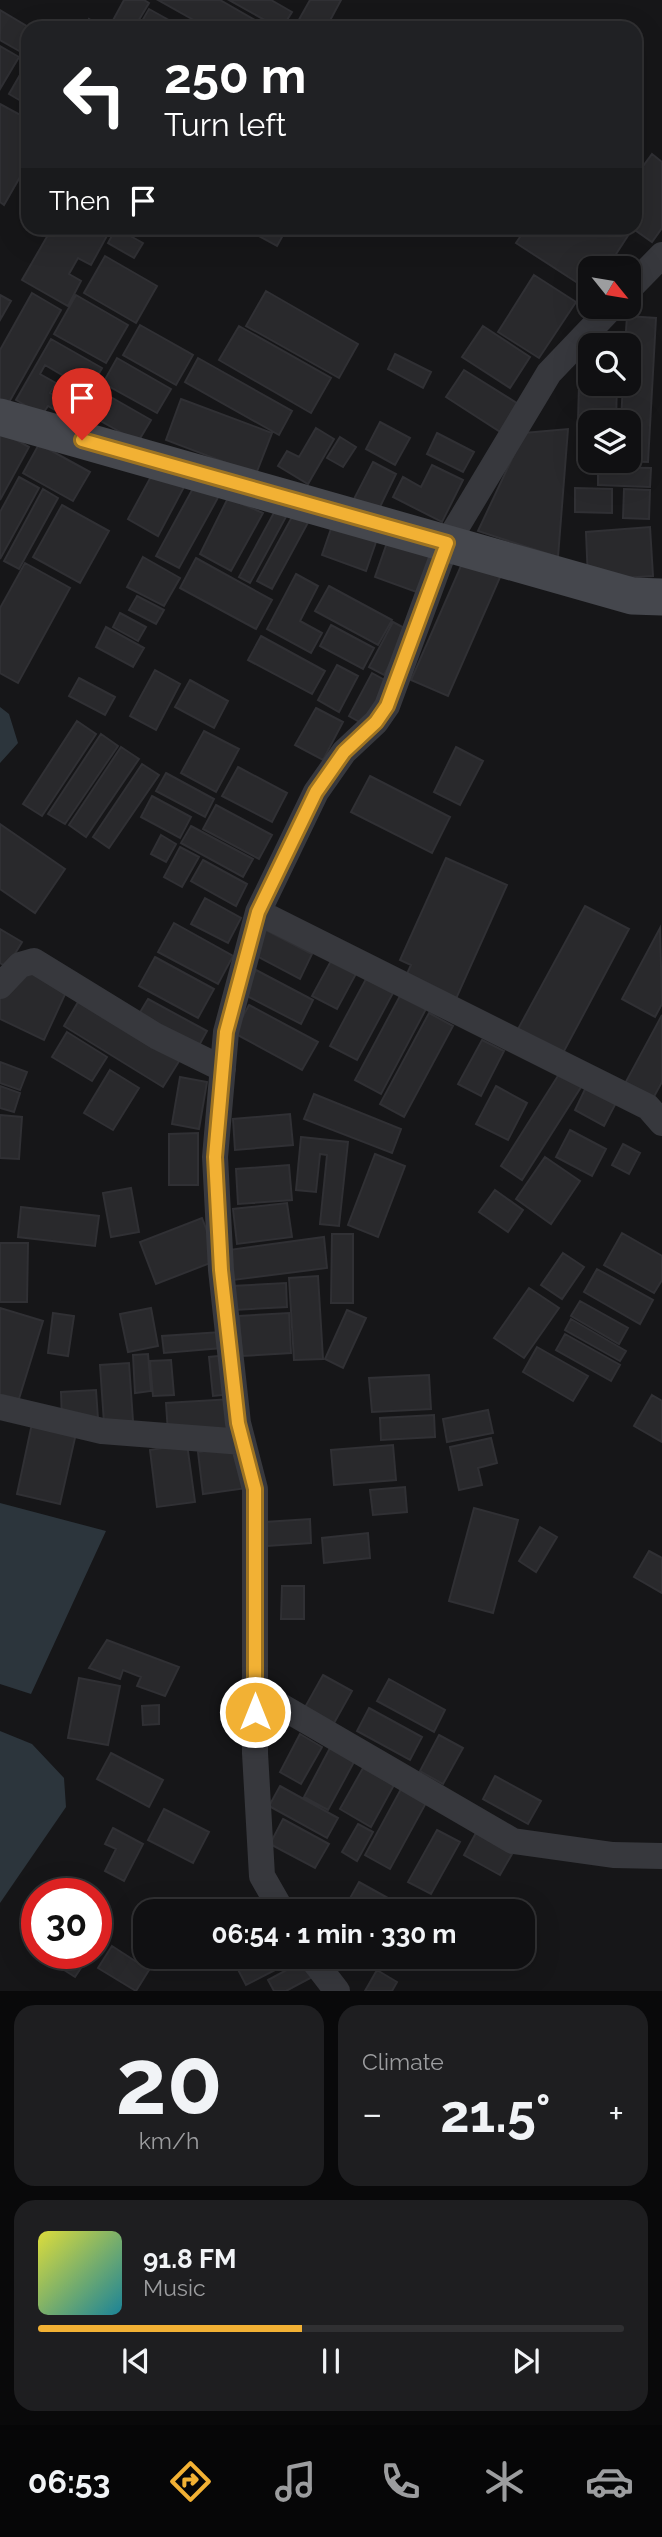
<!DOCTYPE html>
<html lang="en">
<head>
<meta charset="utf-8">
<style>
  :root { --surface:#101012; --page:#1e1e20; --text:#f1f3f6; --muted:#9c9d9f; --line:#303032; --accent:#f2b134 }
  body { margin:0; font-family:Raleway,sans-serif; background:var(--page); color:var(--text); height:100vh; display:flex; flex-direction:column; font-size:26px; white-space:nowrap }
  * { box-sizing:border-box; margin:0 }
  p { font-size:23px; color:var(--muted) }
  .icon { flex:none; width:38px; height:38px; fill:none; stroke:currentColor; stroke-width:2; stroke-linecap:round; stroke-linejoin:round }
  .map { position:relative; height:1991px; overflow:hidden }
  .side { display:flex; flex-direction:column; gap:14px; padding:14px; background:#09090a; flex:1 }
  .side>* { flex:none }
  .banner { position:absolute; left:21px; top:21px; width:621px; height:214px; border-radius:21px; box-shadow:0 7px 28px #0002,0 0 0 2px var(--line); background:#202124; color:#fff; overflow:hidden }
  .needle { width:46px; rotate:120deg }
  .tools { position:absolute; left:578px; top:256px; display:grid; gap:14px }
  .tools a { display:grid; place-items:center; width:63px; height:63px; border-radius:14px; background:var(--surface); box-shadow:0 7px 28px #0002,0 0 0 2px var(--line); font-size:35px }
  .speed { position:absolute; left:21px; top:1878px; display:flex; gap:14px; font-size:35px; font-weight:700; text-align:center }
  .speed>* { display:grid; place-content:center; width:91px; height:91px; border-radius:50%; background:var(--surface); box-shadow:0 7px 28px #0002,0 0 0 2px var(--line); line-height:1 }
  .speed .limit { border:10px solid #d22; background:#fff; color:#111 }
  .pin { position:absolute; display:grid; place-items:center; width:60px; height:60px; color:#fff; margin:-72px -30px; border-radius:50% 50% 50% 0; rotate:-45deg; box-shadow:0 0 7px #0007 }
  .pin .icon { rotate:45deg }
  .me { position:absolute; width:77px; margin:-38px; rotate:0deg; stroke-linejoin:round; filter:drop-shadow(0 0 5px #0008) }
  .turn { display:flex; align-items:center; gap:24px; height:147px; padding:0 28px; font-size:32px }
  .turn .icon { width:91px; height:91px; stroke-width:2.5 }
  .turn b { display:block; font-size:49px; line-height:60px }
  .then { display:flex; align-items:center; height:66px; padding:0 28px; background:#0003; gap:14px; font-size:26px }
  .big { font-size:52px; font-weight:700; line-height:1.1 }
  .side .widget { flex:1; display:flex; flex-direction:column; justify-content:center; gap:10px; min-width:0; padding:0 24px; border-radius:21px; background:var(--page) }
  .side .dial { align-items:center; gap:0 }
  .dial b { font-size:91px; line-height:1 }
  .song { display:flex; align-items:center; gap:21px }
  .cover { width:84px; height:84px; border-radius:10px; background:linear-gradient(135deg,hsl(60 70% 55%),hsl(190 70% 35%)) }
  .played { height:7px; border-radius:4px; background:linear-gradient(90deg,var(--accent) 45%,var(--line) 45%) }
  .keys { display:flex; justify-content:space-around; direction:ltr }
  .heat { display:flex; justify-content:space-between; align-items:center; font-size:38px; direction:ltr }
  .side .tiles { flex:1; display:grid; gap:14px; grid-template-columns:1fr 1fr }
  .widget:last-child { grid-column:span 2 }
  .trip { position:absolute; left:133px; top:1899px; width:402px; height:70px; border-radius:21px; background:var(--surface); box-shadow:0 7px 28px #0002,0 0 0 2px var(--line); font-weight:700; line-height:70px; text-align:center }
  .dock { display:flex; height:112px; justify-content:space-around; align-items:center; background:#060607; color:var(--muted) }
  .dock .icon { width:49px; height:49px }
  .dock .selected { color:var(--accent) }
  .dock b { font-size:32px; color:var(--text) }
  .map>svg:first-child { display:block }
  .water { fill:#2c353c }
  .building { fill:#29292c; stroke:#303034; stroke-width:2; fill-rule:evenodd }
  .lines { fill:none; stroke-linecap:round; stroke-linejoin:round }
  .street { stroke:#37383d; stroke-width:26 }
  .secondary { stroke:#45474d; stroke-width:37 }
  .route-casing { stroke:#9d7322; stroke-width:18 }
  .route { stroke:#f2b134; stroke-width:12 }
</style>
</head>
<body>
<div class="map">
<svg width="662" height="1991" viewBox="0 0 662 1991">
  <rect width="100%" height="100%" fill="#161618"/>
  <!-- water -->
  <path class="water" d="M0,707L9,714L18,743L0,763Z
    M0,1503L106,1531L31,1694L0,1684Z
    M0,1731L32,1744L64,1778L66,1807L0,1903Z"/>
  <!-- building -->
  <path class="building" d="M124,0H144L149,3L134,28H117L111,24Z
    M158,0H220L269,28H208Z
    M229,0H271L292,12L282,28H279Z
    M310,0H341L326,28H301L296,25Z
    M149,9L183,28H138Z
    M0,10L30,28H28V41L21,52L0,40Z
    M89,19L104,28H84Z
    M0,46L19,57L0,89Z
    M28,61V105L9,94Z
    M0,104L28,119V163L4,205L0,202Z
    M652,154L662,162V228L652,242L632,228H635V177Z
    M52,228H97L108,234L91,265L78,258L69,274L81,281L68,306L22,280Z
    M116,228L143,243L134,258L108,243Z
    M244,228H287L277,246Z
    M526,228H625L631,231L607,268H590V291L516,243Z
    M105,256L157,286L136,323L84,293Z
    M534,275L576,302L539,358L498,332Z
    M266,291L358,344L339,378L246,326Z
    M32,293L61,310L7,406L0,402V350Z
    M0,295L11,301L0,320Z
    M76,295L128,325L106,363L54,334Z
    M627,316L656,318L648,462L619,461L628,460V422H621L623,383H628V345H625Z
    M140,325L193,355L176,385L123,355Z
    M239,326L331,378L311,413L219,360Z
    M483,326L530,357L510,388L462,357Z
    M51,339L102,368L72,420L48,406L42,415L16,400ZM45,365L72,381L62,400L50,393L56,383L40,374Z
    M580,346H590V383H617L616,422H590V460H577Z
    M395,354L431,372L423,388L388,369Z
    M117,358L171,389L157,413L103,383Z
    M198,358L292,411L279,435L185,382Z
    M464,370L520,405L502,433L446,397Z
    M95,388L151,420L138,442L83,411Z
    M181,399L272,433L256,474L166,440Z
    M380,422L410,438L395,465L366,449Z
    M316,428L334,439L308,484L278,466L287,451L299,457Z
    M568,429L558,557L478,531L524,433Z
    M0,431L29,447L0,500Z
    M437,433L474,452L463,472L427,454Z
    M340,437L356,447L343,467L327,458Z
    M39,444L90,472L73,501L23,473Z
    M373,462L396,474L378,511L354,499Z
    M432,465L463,480L442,522L393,497L403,477L421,487Z
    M598,467L651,468L650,487L598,485Z
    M154,471L184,487L158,536L128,519Z
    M19,477L39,488L0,559V512Z
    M197,481L220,494L179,568L156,556Z
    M575,488L612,489V513L575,512Z
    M43,489L58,498L19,569L4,561Z
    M624,489L650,490L649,519L623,518Z
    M228,498L263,513L231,571L200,554Z
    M62,505L109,531L80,583L33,557Z
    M298,506L312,515L272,589L257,581Z
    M276,509L287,515L250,583L239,577Z
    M333,523L377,539L366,571L322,555Z
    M650,527L653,576L588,580L586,532Z
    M389,537L437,554L422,594L375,577Z
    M143,557L180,578L164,606L127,587Z
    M196,558L272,600L256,629L180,588Z
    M464,559L501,575L448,696L411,680Z
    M25,563L70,588L18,683L0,673V608Z
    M296,574L318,586L300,621L322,633L311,653L267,629Z
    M329,586L392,620L378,645L315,611Z
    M137,596L164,610L156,624L129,610Z
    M120,613L146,627L138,641L113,627Z
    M393,622L408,630L384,675L369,667Z
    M331,625L374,648L363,669L320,646Z
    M106,627L144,648L133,667L96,647Z
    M261,636L325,671L312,694L248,660Z
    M337,665L358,676L339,712L318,700Z
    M155,670L180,684L156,730L130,716Z
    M372,673L388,682L365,725L349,716Z
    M79,678L115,697L105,715L69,696Z
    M190,680L228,701L214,728L175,707Z
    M316,708L343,722L323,760L295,745Z
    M77,721L96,734L42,816L23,804Z
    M204,731L239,749L216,792L181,773Z
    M101,734L118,746L65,824L48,814Z
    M121,747L139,759L86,837L69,825Z
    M456,747L483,761L460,805L434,792Z
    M142,764L159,775L109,848L93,837Z
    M238,767L287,793L272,822L222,796Z
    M166,773L214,799L205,817L156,791Z
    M370,776L450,817L432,853L351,812Z
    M152,796L191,817L180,838L141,817Z
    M216,805L272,835L259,859L203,829Z
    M0,824L65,869L35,913L0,889Z
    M191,826L253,859L243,877L181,843Z
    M161,835L176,844L166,862L151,854Z
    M180,847L199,857L182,887L164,877Z
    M446,858L507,885L455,1001L405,978L411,965L400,960Z
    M203,860L247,884L236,906L191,881Z
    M205,898L241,918L228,943L191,924Z
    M585,906L629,929L563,1053L518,1029Z
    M174,923L233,956L218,984L158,952Z
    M660,928L662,1004L655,1017L622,999Z
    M0,929L22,942L7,967L0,963Z
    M266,930L312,954L300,979L253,954Z
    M155,957L214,989L198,1018L139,986Z
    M332,959L357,972L337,1009L312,996Z
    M28,970L67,990L44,1040L0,1019V997Z
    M256,970L313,1000L301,1024L243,994Z
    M366,979L393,993L357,1060L330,1046Z
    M401,994L427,1007L381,1094L355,1080Z
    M81,997L181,1058L163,1087L64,1026Z
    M148,999L207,1031L196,1051L136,1019Z
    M249,1005L318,1042L302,1070L234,1033Z
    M429,1013L453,1026L404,1117L380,1104Z
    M662,1015V1082L650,1104L622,1089Z
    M67,1032L107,1057L92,1081L52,1057Z
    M482,1040L504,1051L481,1096L458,1084Z
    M0,1062L27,1072L20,1090L0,1083Z
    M110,1070L139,1088L113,1130L84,1113Z
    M561,1071L583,1084L522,1180L501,1166Z
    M180,1077L207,1082L199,1129L172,1124Z
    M587,1085L617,1101L604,1126L575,1110Z
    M0,1086L20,1093L14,1112L0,1108Z
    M496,1086L527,1103L508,1140L476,1124Z
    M314,1094L401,1129L392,1153L304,1119Z
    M290,1114L293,1145L235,1150L233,1119Z
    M0,1115L22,1117L19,1159L0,1158Z
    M570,1130L606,1149L592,1176L556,1157Z
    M198,1133V1185H169V1134Z
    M301,1137L348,1142L339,1226L320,1224L327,1155L320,1154L316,1192L296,1190Z
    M623,1144L640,1153L629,1174L612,1165Z
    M375,1154L405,1166L378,1237L348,1225Z
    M545,1157L580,1181L551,1224L516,1199Z
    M289,1165L292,1200L238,1204L236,1169Z
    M131,1188L139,1232L111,1237L103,1193Z
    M495,1190L523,1210L508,1232L479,1212Z
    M287,1203L292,1237L237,1244L233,1209Z
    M21,1207L99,1216L95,1246L18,1237Z
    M202,1218L218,1260L156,1284L140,1242Z
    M622,1233L662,1256V1280L654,1293L604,1265Z
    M332,1234H353V1303H331Z
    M324,1237L327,1268L233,1280L229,1250Z
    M0,1243H28L27,1302H0Z
    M563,1253L584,1267L562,1299L541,1285Z
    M597,1269L653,1300L640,1324L584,1292Z
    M318,1276L323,1359L294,1360L289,1278Z
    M286,1283L287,1307L234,1310L232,1286Z
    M529,1288L559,1308L524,1358L494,1338Z
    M580,1301L628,1328L619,1344L571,1316Z
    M0,1308L43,1321L18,1402L0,1397Z
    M151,1308L158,1346L128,1352L120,1314Z
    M347,1310L366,1318L343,1368L325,1359Z
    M53,1313L74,1316L68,1356L48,1353Z
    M289,1313L291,1353L242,1356L239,1316Z
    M571,1319L626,1351L620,1361L565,1330Z
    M221,1332L222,1348L164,1353L162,1336Z
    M565,1334L620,1365L611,1381L556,1350Z
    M537,1347L588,1376L573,1401L523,1372Z
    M148,1354L151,1391L135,1393L133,1355Z
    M228,1355L232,1394L213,1396L209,1357Z
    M171,1360L174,1395L153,1396L150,1361Z
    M129,1363L133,1421L104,1423L100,1365Z
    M429,1375L431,1409L372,1412L369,1378Z
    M96,1390L98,1419L62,1421L61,1392Z
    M652,1395L662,1401V1442L634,1426Z
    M232,1399L234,1428L168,1433L166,1403Z
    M488,1410L493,1433L447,1442L443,1419Z
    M434,1415L435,1437L381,1440L380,1418Z
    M33,1419L77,1429L60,1504L17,1494Z
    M491,1438L497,1463L478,1468L482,1485L459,1490L450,1447Z
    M187,1444L195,1502L157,1507L150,1450Z
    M393,1445L396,1480L334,1485L331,1450Z
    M242,1446L247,1488L203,1494L198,1452Z
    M405,1487L407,1512L373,1515L370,1490Z
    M474,1508L518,1520L493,1613L449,1601Z
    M310,1519L311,1543L267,1546L265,1522Z
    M540,1527L557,1537L536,1572L519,1561Z
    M368,1533L370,1558L324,1563L322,1538Z
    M649,1551L662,1558V1593L634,1577Z
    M282,1586H304V1619H281Z
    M107,1640L179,1667L165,1696L137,1686L141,1677L123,1670L120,1679L89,1668Z
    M323,1675L352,1691L333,1725L304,1709Z
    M79,1678L120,1686L108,1745L68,1738Z
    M389,1679L445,1710L434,1732L377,1701Z
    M159,1705V1724L143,1725L142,1706Z
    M369,1708L422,1737L410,1760L357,1731Z
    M300,1734L322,1747L301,1784L280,1772Z
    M439,1735L463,1748L443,1784L420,1771Z
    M330,1748L354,1762L328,1810L304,1797Z
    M111,1753L163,1780L149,1807L97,1779Z
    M363,1768L394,1785L371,1827L340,1809Z
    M495,1776L541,1801L528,1824L483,1799Z
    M280,1786L338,1818L327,1838L269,1806Z
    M401,1789L426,1803L390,1869L365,1855Z
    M164,1809L209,1832L193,1863L148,1840Z
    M283,1819L329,1844L315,1868L270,1844Z
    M358,1824L373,1832L357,1861L342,1852Z
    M113,1828L143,1844L124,1881L105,1871L116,1849L105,1844Z
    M437,1830L460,1842L431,1894L408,1882Z
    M476,1833L512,1854L500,1875L464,1855Z
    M359,1882L397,1903L393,1911H343Z
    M96,1925L106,1931L96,1945Z
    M112,1946L149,1970L136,1991L98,1968Z
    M55,1953H91L75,1977L50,1961Z
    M231,1956H273L279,1968L246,1985Z
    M305,1960L314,1976L286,1991H274L268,1980Z
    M377,1970L397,1982L392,1991H365Z"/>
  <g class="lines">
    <!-- street -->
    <path class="street" d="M628,290L662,255
      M258,912L648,1107L662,1123
      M0,986L20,965L34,961L156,1036L223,1069
      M0,1407L102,1431L243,1442
      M255,1691L513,1841L613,1855L662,1856
      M282,1911L262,1876L255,1753V1489L238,1423L221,1270L215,1157L226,1032L258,912L316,792L344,752L376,722L387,706L447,543L549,373L613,306
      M310,1956L337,1991"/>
    <!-- secondary -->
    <path class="secondary" d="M0,417L632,596L662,597"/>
  </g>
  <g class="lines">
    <defs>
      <path id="route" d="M82,440L447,543L387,706L376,722L344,752L316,792L258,912L226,1032L215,1157L221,1270L238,1423L255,1489V1712"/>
    </defs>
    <!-- route casing -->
    <use href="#route" class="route-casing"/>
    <!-- route -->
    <use href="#route" class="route"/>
  </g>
</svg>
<div class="tools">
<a><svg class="needle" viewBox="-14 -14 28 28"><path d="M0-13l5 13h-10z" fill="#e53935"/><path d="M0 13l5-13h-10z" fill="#9c9d9f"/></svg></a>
<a><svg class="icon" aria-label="search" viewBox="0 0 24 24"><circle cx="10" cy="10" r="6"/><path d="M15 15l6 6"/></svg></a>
<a><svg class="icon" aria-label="layers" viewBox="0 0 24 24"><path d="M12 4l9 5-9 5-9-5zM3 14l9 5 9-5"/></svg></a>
</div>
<div class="speed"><div class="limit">30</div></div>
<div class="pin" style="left:82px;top:440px;background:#d93025"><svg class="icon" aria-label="arrive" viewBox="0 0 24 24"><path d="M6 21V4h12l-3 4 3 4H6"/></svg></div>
<svg class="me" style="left:255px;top:1712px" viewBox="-20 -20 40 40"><circle r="17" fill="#f2b134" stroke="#fff" stroke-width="3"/><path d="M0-11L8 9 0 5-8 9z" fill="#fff"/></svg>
<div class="trip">06:54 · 1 min · 330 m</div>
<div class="banner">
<div class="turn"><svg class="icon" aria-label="left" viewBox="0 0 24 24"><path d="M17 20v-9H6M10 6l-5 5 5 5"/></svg><div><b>250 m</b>Turn left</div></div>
<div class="then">Then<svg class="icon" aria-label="arrive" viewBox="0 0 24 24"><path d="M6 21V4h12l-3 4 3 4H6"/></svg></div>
</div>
</div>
<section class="side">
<div class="tiles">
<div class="widget dial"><b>20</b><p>km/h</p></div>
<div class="widget"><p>Climate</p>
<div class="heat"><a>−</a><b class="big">21.5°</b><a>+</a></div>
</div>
<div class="widget">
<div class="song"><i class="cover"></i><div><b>91.8 FM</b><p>Music</p></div></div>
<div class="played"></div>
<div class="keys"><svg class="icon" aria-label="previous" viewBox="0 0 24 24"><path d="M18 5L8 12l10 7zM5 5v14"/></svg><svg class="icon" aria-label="pause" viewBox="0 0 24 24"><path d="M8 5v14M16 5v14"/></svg><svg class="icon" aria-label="next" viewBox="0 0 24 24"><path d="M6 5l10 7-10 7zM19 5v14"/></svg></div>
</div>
</div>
</section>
<nav class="dock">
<b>06:53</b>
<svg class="icon selected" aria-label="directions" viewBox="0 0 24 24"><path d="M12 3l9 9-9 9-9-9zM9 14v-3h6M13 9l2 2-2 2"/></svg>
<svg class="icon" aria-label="music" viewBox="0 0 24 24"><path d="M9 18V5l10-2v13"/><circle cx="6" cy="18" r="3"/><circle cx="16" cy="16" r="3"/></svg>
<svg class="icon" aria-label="phone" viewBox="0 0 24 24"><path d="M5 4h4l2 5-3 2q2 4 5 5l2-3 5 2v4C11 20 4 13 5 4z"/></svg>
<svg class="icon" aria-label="climate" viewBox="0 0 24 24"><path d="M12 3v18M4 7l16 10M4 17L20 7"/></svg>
<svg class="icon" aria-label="car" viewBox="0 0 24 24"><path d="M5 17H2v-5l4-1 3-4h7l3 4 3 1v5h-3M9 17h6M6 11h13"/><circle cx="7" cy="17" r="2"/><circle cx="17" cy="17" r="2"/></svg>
</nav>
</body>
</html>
